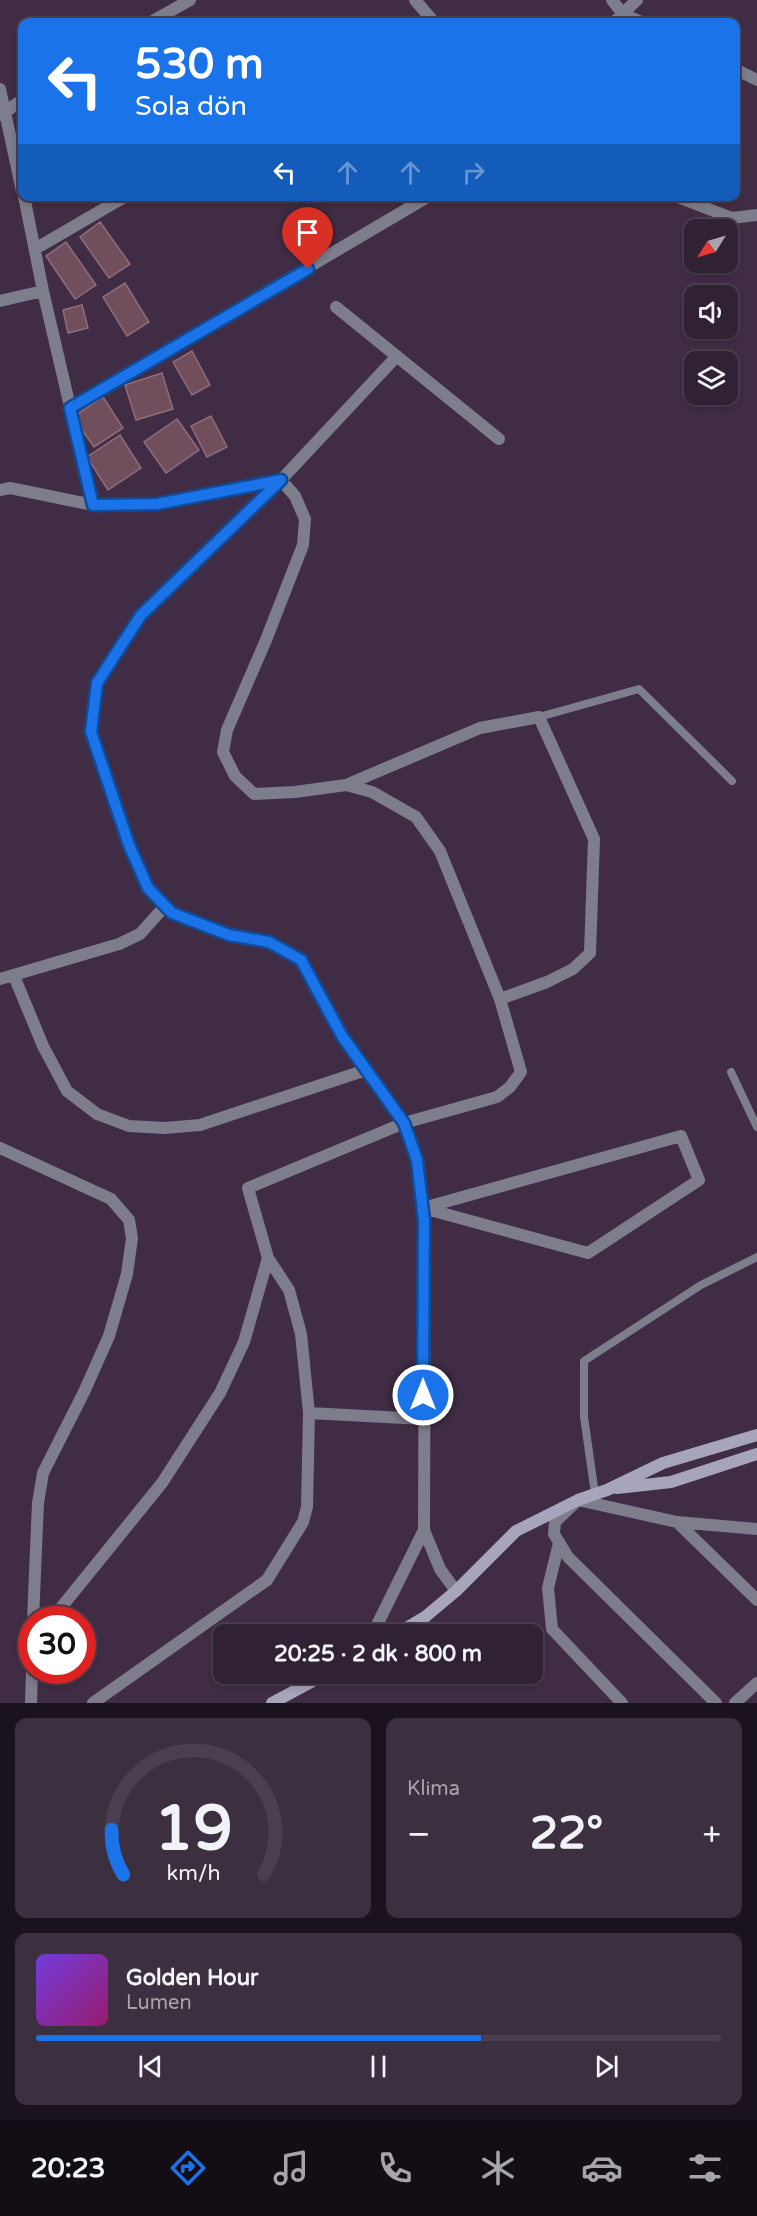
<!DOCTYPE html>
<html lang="tr">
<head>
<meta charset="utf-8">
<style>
  :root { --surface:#302234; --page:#3c2f40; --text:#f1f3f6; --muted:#a8a4ac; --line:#4b3f4f; --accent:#1a73e8 }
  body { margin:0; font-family:"Varela Round",sans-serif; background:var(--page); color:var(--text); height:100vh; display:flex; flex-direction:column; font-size:22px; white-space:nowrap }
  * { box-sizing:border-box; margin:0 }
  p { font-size:20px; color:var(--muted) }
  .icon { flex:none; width:33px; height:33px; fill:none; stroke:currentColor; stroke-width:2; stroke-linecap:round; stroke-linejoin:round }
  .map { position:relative; height:1703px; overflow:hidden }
  .drawer { display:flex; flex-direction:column; gap:15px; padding:15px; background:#1a131d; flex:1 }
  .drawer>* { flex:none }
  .top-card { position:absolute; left:18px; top:18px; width:722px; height:183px; border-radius:12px; box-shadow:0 3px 9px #0003,0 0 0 2px var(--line); background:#1a73e8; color:#fff; overflow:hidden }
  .needle { width:39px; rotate:233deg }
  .tools { position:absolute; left:684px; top:219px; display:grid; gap:12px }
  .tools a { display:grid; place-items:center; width:54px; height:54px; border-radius:12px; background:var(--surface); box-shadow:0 3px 9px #0003,0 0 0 2px var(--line); font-size:30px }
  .speed { position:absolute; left:18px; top:1606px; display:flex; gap:12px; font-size:30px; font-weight:700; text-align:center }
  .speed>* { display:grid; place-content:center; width:78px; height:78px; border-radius:50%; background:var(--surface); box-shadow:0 3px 9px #0003,0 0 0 2px var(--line); line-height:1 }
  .speed .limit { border:9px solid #d22; background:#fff; color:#111 }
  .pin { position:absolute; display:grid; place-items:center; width:51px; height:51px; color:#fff; margin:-62px -26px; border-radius:50% 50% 50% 0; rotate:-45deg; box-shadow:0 0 6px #0007 }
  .pin .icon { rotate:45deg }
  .me { position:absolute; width:66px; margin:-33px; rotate:0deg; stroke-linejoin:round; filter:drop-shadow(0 0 4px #0008) }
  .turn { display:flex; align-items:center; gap:21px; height:126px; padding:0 18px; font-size:27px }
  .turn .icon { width:78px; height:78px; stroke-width:2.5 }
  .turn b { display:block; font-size:42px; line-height:51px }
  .lanes { display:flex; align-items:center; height:57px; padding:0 18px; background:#0003; justify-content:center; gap:30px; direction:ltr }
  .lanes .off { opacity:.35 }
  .big { font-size:45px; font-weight:700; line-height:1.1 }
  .drawer .tile { flex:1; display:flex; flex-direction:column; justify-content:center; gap:9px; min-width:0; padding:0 21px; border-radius:12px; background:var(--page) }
  .drawer .dial { align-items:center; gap:0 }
  .dial svg { height:156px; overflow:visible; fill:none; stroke:var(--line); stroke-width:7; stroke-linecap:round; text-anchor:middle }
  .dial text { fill:var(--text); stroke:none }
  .song { display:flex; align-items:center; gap:18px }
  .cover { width:72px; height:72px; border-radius:9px; background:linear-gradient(135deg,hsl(260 70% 55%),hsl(320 70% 35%)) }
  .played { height:6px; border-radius:3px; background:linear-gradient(90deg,var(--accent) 65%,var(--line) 65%) }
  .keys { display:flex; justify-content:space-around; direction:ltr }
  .heat { display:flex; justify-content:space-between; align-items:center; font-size:33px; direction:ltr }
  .drawer .tiles { flex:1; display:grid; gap:15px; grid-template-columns:1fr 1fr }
  .tile:last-child { grid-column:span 2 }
  .trip { position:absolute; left:213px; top:1624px; width:330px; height:60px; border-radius:12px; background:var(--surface); box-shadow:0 3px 9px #0003,0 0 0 2px var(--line); font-weight:700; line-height:60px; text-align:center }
  .tab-bar { display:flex; height:96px; justify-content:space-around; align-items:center; background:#130e15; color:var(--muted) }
  .tab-bar .icon { width:42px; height:42px }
  .tab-bar .selected { color:var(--accent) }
  .tab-bar b { font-size:27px; color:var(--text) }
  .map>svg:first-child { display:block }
  .building { fill:#704e5c; stroke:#906d7b; stroke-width:1.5 }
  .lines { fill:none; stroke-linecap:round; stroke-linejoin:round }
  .service { stroke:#7e7d8b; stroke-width:8 }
  .minor { stroke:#7e7d8b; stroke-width:12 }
  .secondary { stroke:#a6a5bc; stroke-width:12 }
  .route-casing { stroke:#114b97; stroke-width:15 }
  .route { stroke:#1a73e8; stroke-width:10 }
</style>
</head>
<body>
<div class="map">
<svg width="757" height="1703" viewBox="0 0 757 1703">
  <rect width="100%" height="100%" fill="#402d45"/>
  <!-- building -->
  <path class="building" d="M100,222L130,264L109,278L80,237Z
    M66,242L96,285L75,299L46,256Z
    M125,283L149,322L127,336L103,297Z
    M82,305L88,328L68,333L63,310Z
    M192,351L210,385L192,395L173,362Z
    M162,373L173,409L136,420L125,385Z
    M103,397L123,428L94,447L73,417Z
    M211,416L227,447L207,457L191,426Z
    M177,419L199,450L166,473L144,442Z
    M120,435L141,468L108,490L87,457Z"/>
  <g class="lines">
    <!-- service -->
    <path class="service" d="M539,717L639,689L732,781
      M731,1072L757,1127
      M595,1494L584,1417V1361L701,1285L757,1257"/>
    <!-- minor -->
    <path class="minor" d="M415,0L434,22
      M612,0L623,14L641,22
      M151,22L190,0
      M614,22L637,0
      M735,69L757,80
      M0,89L22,191
      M1,115L22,100
      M24,196L43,291L93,505
      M675,196L732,218L757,215
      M35,249L126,196
      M0,301L43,291
      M336,307L499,439
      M397,356L281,480L141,615L97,683L91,732L129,845L148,888L172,913L229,935L269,942L301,960L342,1036L404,1123L418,1160L425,1220L424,1530L440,1569L456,1591
      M70,408L429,196
      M0,490L10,488L93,505L157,504L281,480L295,496L305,519L303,545L266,640L227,730L223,752L235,776L254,794L295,792L346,785L372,792L416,817L440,851L500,999L521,1072L510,1087L497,1097L404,1123L248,1188L268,1258L289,1290L301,1334L309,1413L307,1507L303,1522L267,1580L93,1703
      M346,785L480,728L539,717L594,839L590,953L573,969L547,982L500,999
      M14,976L43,1046L67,1091L97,1114L129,1126L165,1128L200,1125L366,1070
      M0,979L119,944L140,934L165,906
      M681,1136L699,1180L588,1253L423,1208Z
      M0,1148L111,1199L129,1220L132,1238L127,1274L109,1336L84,1392L43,1473L38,1503L33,1620
      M309,1413L423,1419
      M677,1522L757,1600
      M559,1543L548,1588L552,1629L622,1703
      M51,1620L162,1483L220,1393L244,1342L268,1258
      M372,1635L424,1530
      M31,1703L32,1671
      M716,1703L568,1557L554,1534L555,1522L578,1500L677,1522L757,1529
      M735,1703L757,1683"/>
    <!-- secondary -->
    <path class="secondary" d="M617,1488L671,1482L757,1454
      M395,1635L425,1617L456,1591L516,1531L578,1500L607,1490L663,1463L757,1435
      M272,1703L326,1674"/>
  </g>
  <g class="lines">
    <defs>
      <path id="route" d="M308,269L70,408L93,505L157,504L281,480L141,615L97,683L91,732L129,845L148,888L172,913L229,935L269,942L301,960L342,1036L404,1123L417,1160L424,1220L423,1395"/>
    </defs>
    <!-- route casing -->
    <use href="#route" class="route-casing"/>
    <!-- route -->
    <use href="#route" class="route"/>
  </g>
</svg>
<div class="tools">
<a><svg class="needle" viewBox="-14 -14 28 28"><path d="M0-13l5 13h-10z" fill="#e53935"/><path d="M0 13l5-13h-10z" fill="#a8a4ac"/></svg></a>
<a><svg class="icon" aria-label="sound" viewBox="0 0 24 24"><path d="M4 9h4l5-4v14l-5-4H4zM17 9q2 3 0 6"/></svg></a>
<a><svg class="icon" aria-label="layers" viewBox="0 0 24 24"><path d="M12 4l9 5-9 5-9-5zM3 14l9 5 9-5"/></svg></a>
</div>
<div class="speed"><div class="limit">30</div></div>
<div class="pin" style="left:308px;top:269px;background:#d93025"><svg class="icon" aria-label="arrive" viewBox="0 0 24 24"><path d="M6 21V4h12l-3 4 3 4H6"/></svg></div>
<svg class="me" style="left:423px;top:1395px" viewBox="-20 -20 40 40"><circle r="17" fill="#1a73e8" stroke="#fff" stroke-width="3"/><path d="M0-11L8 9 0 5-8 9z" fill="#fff"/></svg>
<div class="trip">20:25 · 2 dk · 800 m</div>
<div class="top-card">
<div class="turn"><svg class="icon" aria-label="left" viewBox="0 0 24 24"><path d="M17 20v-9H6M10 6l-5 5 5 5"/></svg><div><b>530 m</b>Sola dön</div></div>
<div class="lanes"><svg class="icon" aria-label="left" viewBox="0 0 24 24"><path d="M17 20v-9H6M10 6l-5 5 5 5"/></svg><svg class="icon off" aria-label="ahead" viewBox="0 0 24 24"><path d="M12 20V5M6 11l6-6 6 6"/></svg><svg class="icon off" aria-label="ahead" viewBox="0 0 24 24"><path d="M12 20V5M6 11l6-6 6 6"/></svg><svg class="icon off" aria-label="right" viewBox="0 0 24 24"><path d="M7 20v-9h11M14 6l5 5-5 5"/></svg></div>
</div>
</div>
<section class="drawer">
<div class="tiles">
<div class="tile dial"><svg viewBox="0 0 100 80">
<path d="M14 69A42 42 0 1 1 86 69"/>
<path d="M14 69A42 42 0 0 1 8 46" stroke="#1a73e8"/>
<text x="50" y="56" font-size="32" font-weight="700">19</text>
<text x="50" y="72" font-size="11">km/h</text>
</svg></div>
<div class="tile"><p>Klima</p>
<div class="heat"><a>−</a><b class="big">22°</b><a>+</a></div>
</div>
<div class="tile">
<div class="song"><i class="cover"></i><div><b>Golden Hour</b><p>Lumen</p></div></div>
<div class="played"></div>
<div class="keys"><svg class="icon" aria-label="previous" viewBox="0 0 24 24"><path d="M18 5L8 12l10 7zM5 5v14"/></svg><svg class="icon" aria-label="pause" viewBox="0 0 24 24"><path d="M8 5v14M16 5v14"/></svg><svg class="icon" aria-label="next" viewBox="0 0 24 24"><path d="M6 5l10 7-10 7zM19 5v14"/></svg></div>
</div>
</div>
</section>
<nav class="tab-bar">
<b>20:23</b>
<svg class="icon selected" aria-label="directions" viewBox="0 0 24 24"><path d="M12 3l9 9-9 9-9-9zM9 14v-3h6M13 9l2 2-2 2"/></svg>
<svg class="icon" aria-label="music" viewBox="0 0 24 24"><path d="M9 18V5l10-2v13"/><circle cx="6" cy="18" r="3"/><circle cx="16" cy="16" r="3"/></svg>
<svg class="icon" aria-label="phone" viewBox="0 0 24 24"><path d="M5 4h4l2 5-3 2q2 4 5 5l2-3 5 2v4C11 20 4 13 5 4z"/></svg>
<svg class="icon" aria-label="climate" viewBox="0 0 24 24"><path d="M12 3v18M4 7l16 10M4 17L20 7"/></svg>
<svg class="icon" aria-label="car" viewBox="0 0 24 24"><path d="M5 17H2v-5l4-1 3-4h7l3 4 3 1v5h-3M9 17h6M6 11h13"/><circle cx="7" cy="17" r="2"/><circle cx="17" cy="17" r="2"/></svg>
<svg class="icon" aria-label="filters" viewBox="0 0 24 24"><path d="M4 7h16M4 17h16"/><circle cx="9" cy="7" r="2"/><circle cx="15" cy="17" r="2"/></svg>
</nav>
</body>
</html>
